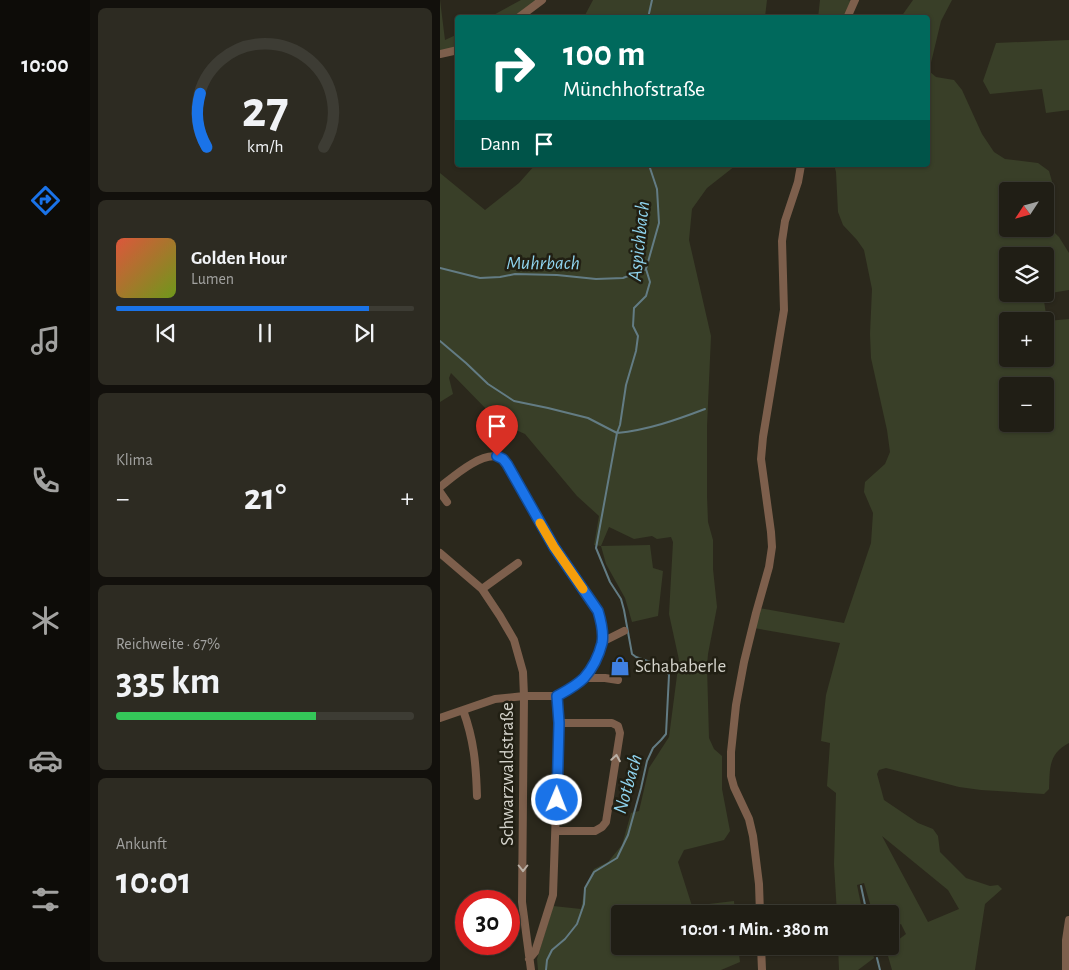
<!DOCTYPE html>
<html lang="de">
<head>
<meta charset="utf-8">
<style>
  :root { --surface:#201e15; --page:#2d2b22; --text:#f1f3f6; --muted:#a2a2a0; --line:#3d3c34; --accent:#1a73e8 }
  body { margin:0; font-family:"Alegreya Sans",sans-serif; background:var(--page); color:var(--text); height:100vh; display:flex; flex-direction:column; font-size:19px; white-space:nowrap }
  * { box-sizing:border-box; margin:0 }
  p { font-size:16px; color:var(--muted) }
  .icon { flex:none; width:28px; height:28px; fill:none; stroke:currentColor; stroke-width:2; stroke-linecap:round; stroke-linejoin:round }
  .map { position:relative; flex:1; overflow:hidden }
  .drawer { display:flex; flex-direction:column; gap:8px; padding:8px; background:#12100c; width:350px }
  .drawer>* { flex:none }
  .hud { position:absolute; left:15px; top:15px; width:475px; height:152px; border-radius:5px; box-shadow:0 1px 4px #0004,0 0 0 1px var(--line); background:#00695c; color:#fff; overflow:hidden }
  .needle { width:32px; rotate:234deg }
  .buttons { position:absolute; left:559px; top:182px; display:grid; gap:10px }
  .buttons a { display:grid; place-items:center; width:55px; height:55px; border-radius:5px; background:var(--surface); box-shadow:0 1px 4px #0004,0 0 0 1px var(--line); font-size:25px }
  .speed { position:absolute; left:15px; top:890px; display:flex; gap:10px; font-size:25px; font-weight:700; text-align:center }
  .speed>* { display:grid; place-content:center; width:65px; height:65px; border-radius:50%; background:var(--surface); box-shadow:0 1px 4px #0004,0 0 0 1px var(--line); line-height:1 }
  .speed .limit { border:8px solid #d22; background:#fff; color:#111 }
  .pin { position:absolute; display:grid; place-items:center; width:42px; height:42px; color:#fff; margin:-51px -21px; border-radius:50% 50% 50% 0; rotate:-45deg; box-shadow:0 0 5px #0007 }
  .pin .icon { rotate:45deg }
  .me { position:absolute; width:55px; margin:-28px; rotate:1deg; stroke-linejoin:round; filter:drop-shadow(0 0 4px #0008) }
  .turn { display:flex; align-items:center; gap:18px; height:105px; padding:0 25px; font-size:22px }
  .turn .icon { width:65px; height:65px; stroke-width:2.5 }
  .turn b { display:block; font-size:35px; line-height:42px }
  .then { display:flex; align-items:center; height:48px; padding:0 25px; background:#0003; gap:10px; font-size:19px }
  .big { font-size:38px; font-weight:600; line-height:1.1 }
  .drawer .card { flex:1; display:flex; flex-direction:column; justify-content:center; gap:8px; min-width:0; padding:0 18px; border-radius:8px; background:var(--page) }
  .drawer .dial { align-items:center; gap:0 }
  .dial svg { height:130px; overflow:visible; fill:none; stroke:var(--line); stroke-width:7; stroke-linecap:round; text-anchor:middle }
  .dial text { fill:var(--text); stroke:none }
  .song { display:flex; align-items:center; gap:15px }
  .cover { width:60px; height:60px; border-radius:8px; background:linear-gradient(135deg,hsl(10 70% 55%),hsl(80 70% 35%)) }
  .played { height:5px; border-radius:2px; background:linear-gradient(90deg,var(--accent) 85%,var(--line) 85%) }
  .keys { display:flex; justify-content:space-around; direction:ltr }
  .heat { display:flex; justify-content:space-between; align-items:center; font-size:28px; direction:ltr }
  .charge { height:8px; border-radius:4px; background:linear-gradient(90deg,#34c759 67%,var(--line) 0) }
  .trip { position:absolute; left:171px; top:905px; width:288px; height:50px; border-radius:5px; background:var(--surface); box-shadow:0 1px 4px #0004,0 0 0 1px var(--line); font-weight:600; line-height:50px; text-align:center }
  main { display:flex; flex:1; min-height:0 }
  .tab-bar { display:flex; flex-direction:column; width:90px; justify-content:space-around; align-items:center; background:#0d0c08; color:var(--muted) }
  .tab-bar .icon { width:35px; height:35px }
  .tab-bar .selected { color:var(--accent) }
  .tab-bar b { font-size:22px; color:var(--text) }
  .map>svg:first-child { display:block }
  .green { fill:#393f28; fill-rule:evenodd }
  .lines { fill:none; stroke-linecap:round; stroke-linejoin:round }
  .stream { stroke:#637c84; stroke-width:2 }
  .minor { stroke:#7d5f4c; stroke-width:8 }
  .oneway { stroke:#bab0a5 }
  .route-casing { stroke:#114b97; stroke-width:12 }
  .route { stroke:#1a73e8; stroke-width:9 }
  .slow { stroke:#f59e0b; stroke-width:9 }
  .labels { text-anchor:middle; dominant-baseline:central; stroke-width:5; stroke-linejoin:round; paint-order:stroke }
  .poi-label { font-size:19px; fill:#d4d3cb; stroke:#211f13; text-anchor:start }
  .street-label { font-size:19px; fill:#d4d3cb; stroke:#211f13 }
  .water-label { font-size:20px; font-style:italic; fill:#8fd3ee; stroke:#211f13 }
</style>
</head>
<body>
<main>
<nav class="tab-bar">
<b>10:00</b>
<svg class="icon selected" aria-label="directions" viewBox="0 0 24 24"><path d="M12 3l9 9-9 9-9-9zM9 14v-3h6M13 9l2 2-2 2"/></svg>
<svg class="icon" aria-label="music" viewBox="0 0 24 24"><path d="M9 18V5l10-2v13"/><circle cx="6" cy="18" r="3"/><circle cx="16" cy="16" r="3"/></svg>
<svg class="icon" aria-label="phone" viewBox="0 0 24 24"><path d="M5 4h4l2 5-3 2q2 4 5 5l2-3 5 2v4C11 20 4 13 5 4z"/></svg>
<svg class="icon" aria-label="climate" viewBox="0 0 24 24"><path d="M12 3v18M4 7l16 10M4 17L20 7"/></svg>
<svg class="icon" aria-label="car" viewBox="0 0 24 24"><path d="M5 17H2v-5l4-1 3-4h7l3 4 3 1v5h-3M9 17h6M6 11h13"/><circle cx="7" cy="17" r="2"/><circle cx="17" cy="17" r="2"/></svg>
<svg class="icon" aria-label="filters" viewBox="0 0 24 24"><path d="M4 7h16M4 17h16"/><circle cx="9" cy="7" r="2"/><circle cx="15" cy="17" r="2"/></svg>
</nav>
<section class="drawer">
<div class="card dial"><svg viewBox="0 0 100 80">
<path d="M14 69A42 42 0 1 1 86 69"/>
<path d="M14 69A42 42 0 0 1 10 36" stroke="#1a73e8"/>
<text x="50" y="56" font-size="32" font-weight="700">27</text>
<text x="50" y="72" font-size="11">km/h</text>
</svg></div>
<div class="card">
<div class="song"><i class="cover"></i><div><b>Golden Hour</b><p>Lumen</p></div></div>
<div class="played"></div>
<div class="keys"><svg class="icon" aria-label="previous" viewBox="0 0 24 24"><path d="M18 5L8 12l10 7zM5 5v14"/></svg><svg class="icon" aria-label="pause" viewBox="0 0 24 24"><path d="M8 5v14M16 5v14"/></svg><svg class="icon" aria-label="next" viewBox="0 0 24 24"><path d="M6 5l10 7-10 7zM19 5v14"/></svg></div>
</div>
<div class="card"><p>Klima</p>
<div class="heat"><a>−</a><b class="big">21°</b><a>+</a></div>
</div>
<div class="card"><p>Reichweite · 67%</p><b class="big">335 km</b><div class="charge"></div></div>
<div class="card"><p>Ankunft</p><b class="big">10:01</b></div>
</section>
<div class="map">
<svg width="629" height="970" viewBox="0 0 629 970">
  <rect width="100%" height="100%" fill="#2b281c"/>
  <!-- green -->
  <path class="green" d="M0,0L5,40L18,34L17,47L0,51Z
    M81,0H98L73,17L48,18Z
    M153,0H327L325,17H144Z
    M380,0H408L412,1L404,17L378,18Z
    M473,0H512L501,21L489,71L496,77L514,80L522,90L542,134L554,152L565,159L598,163L609,171L613,185L605,216V191H568V229H605V217L606,224L619,237L629,253V290L605,294V256H568V294H605H603L607,321L629,319V743C608,754 610,769 609,789L604,794L541,790L519,787L446,768L439,770L437,774L444,800L478,823L493,829L498,836L500,852L526,878L550,886L558,885L562,889L545,904L535,970H452L446,949L466,934L461,924L450,929V914H433L424,883L417,885L423,914H397L394,864L396,793L387,786L390,743L381,741L386,695L400,643L314,628L319,608L404,623L431,543L433,513L424,492L425,482L445,464L450,452L447,430L431,358L430,334L432,289L424,250L417,240L403,225L398,212L396,172L394,165H488V18L461,17ZM568,321H605V359H568ZM568,386H605V424H568ZM442,836L508,890L519,909L488,922Z
    M629,40V110L606,113L602,89L550,94L543,81L556,43Z
    M95,165H300L295,166L267,188L252,209L249,240L271,336L267,426V496L268,522L273,540V569L277,607L268,654L267,666L269,738L274,749L282,756V789L290,831L284,840L244,850L238,862L252,906L294,901L295,914H180V946H298L300,962L281,970H98L97,959L113,906L141,909L145,887L154,869L168,862L182,845L191,813L199,811L209,768L229,737L239,660L229,614L233,542L231,537L217,539L212,536L194,539L169,527L161,546L210,545L213,568L223,571L218,616L192,622L185,598L166,564L161,546L154,545L159,516L137,496L85,434L76,430L60,418L49,412L11,373L9,378L13,394L0,402V173L45,210L79,183Z
    M398,946H431L434,958L418,970H399Z"/>
  <g class="lines">
    <!-- stream -->
    <path class="stream" d="M208,18L212,0
      M0,268L40,278L60,277L75,274L117,275L156,279L183,278L206,269
      M0,341L26,363L48,384L74,401L108,408L148,418L177,433
      M177,433C208,430 236,420 265,409
      M421,886L427,914
      M433,946L435,953
      M437,958L440,970
      M106,970L107,960L112,950L125,939L137,924L144,904L145,888L154,872L177,858L188,835L201,788L207,761L213,748L221,740L226,734L229,675L222,666L196,657L192,654L184,610L181,599L170,582L156,548L177,433L180,425L186,385L196,351L198,336L193,326L194,308L206,296L210,282L206,269L219,223L217,189L209,165"/>
    <!-- minor -->
    <path class="minor" d="M78,18L102,0
      M407,18L415,0
      M0,54L18,50
      M0,487C13,477 41,452 58,457C62,458 65,461 67,464L114,547L158,611L161,622L162,642L150,670L143,678L133,686L117,696H84L55,699L0,718
      M0,492L7,502
      M0,553L42,589L60,616L74,640L83,672L84,696L82,902L91,970
      M42,589L78,563
      M162,642L184,631
      M143,678H165L178,680
      M23,710C34,740 36,764 37,796
      M116,831H155L162,827L166,822L180,733L178,726L172,723H119
      M320,914L319,884L313,836L309,819L294,787L291,776V752L296,705L304,662L316,613L329,567L332,547L331,532L321,459L323,437L344,310L342,241L345,221L358,182L361,165
      M321,946L322,970
      M89,959L95,952L113,895L119,723L117,696
      M626,970V940L629,920"/>
  </g>
  <!-- one-way arrows -->
  <defs><path id="oneway-chevron" d="M-2-3.5L2.5 0L-2 3.5" fill="none" stroke-width="1.6" stroke-linecap="round" stroke-linejoin="round" transform="scale(1.25)"/></defs>
  <g class="oneway">
    <use href="#oneway-chevron" transform="translate(176 758) rotate(-81)"/>
    <use href="#oneway-chevron" transform="translate(83 868) rotate(90)"/>
  </g>
  <g class="lines">
    <defs>
      <path id="route" d="M57,456L63,459L67,464L114,547L158,611C161,621 164,633 162,643C159,655 152,669 144,678C136,686 126,691 117,696L119,723L117,800"/>
    </defs>
    <!-- route casing -->
    <use href="#route" class="route-casing"/>
    <!-- route -->
    <use href="#route" class="route"/>
    <!-- slow -->
    <path class="slow" d="M100,523L114,547L143,589"/>
  </g>
  <!-- icons -->
  <defs>
    <symbol id="shop-bare" viewBox="-9 -9 18 18"><path d="M-5-2.5h2.3a2.7 3.5 0 0 1 5.4 0H5L5.5 6h-11ZM-1.5-2.5h3a1.5 2.3 0 0 0-3 0Z" fill="#3f7fe0" stroke="#211f13" stroke-width="2.5" paint-order="stroke"/></symbol>
  </defs>
  <g fill-rule="evenodd">
    <use href="#shop-bare" x="166" y="652" width="28" height="28"/>
  </g>
  <g class="labels">
    <!-- poi labels -->
    <g class="poi-label">
      <text x="195" y="666">Schababerle</text>
    </g>
    <!-- street labels -->
    <g class="street-label">
      <text transform="translate(67 774) rotate(-90)">Schwarzwaldstraße</text>
    </g>
    <!-- water labels -->
    <g class="water-label">
      <text transform="translate(199 241) rotate(-84)">Aspichbach</text>
      <text x="103" y="263">Muhrbach</text>
      <text transform="translate(188 784) rotate(-74)">Notbach</text>
    </g>
  </g>
</svg>
<div class="buttons">
<a><svg class="needle" viewBox="-14 -14 28 28"><path d="M0-13l5 13h-10z" fill="#e53935"/><path d="M0 13l5-13h-10z" fill="#a2a2a0"/></svg></a>
<a><svg class="icon" aria-label="layers" viewBox="0 0 24 24"><path d="M12 4l9 5-9 5-9-5zM3 14l9 5 9-5"/></svg></a>
<a>+</a>
<a>−</a>
</div>
<div class="speed"><div class="limit">30</div></div>
<div class="pin" style="left:57px;top:456px;background:#d93025"><svg class="icon" aria-label="arrive" viewBox="0 0 24 24"><path d="M6 21V4h12l-3 4 3 4H6"/></svg></div>
<svg class="me" style="left:117px;top:800px" viewBox="-20 -20 40 40"><circle r="17" fill="#1a73e8" stroke="#fff" stroke-width="3"/><path d="M0-11L8 9 0 5-8 9z" fill="#fff"/></svg>
<div class="trip">10:01 · 1 Min. · 380 m</div>
<div class="hud">
<div class="turn"><svg class="icon" aria-label="right" viewBox="0 0 24 24"><path d="M7 20v-9h11M14 6l5 5-5 5"/></svg><div><b>100 m</b>Münchhofstraße</div></div>
<div class="then">Dann<svg class="icon" aria-label="arrive" viewBox="0 0 24 24"><path d="M6 21V4h12l-3 4 3 4H6"/></svg></div>
</div>
</div>
</main>
</body>
</html>
